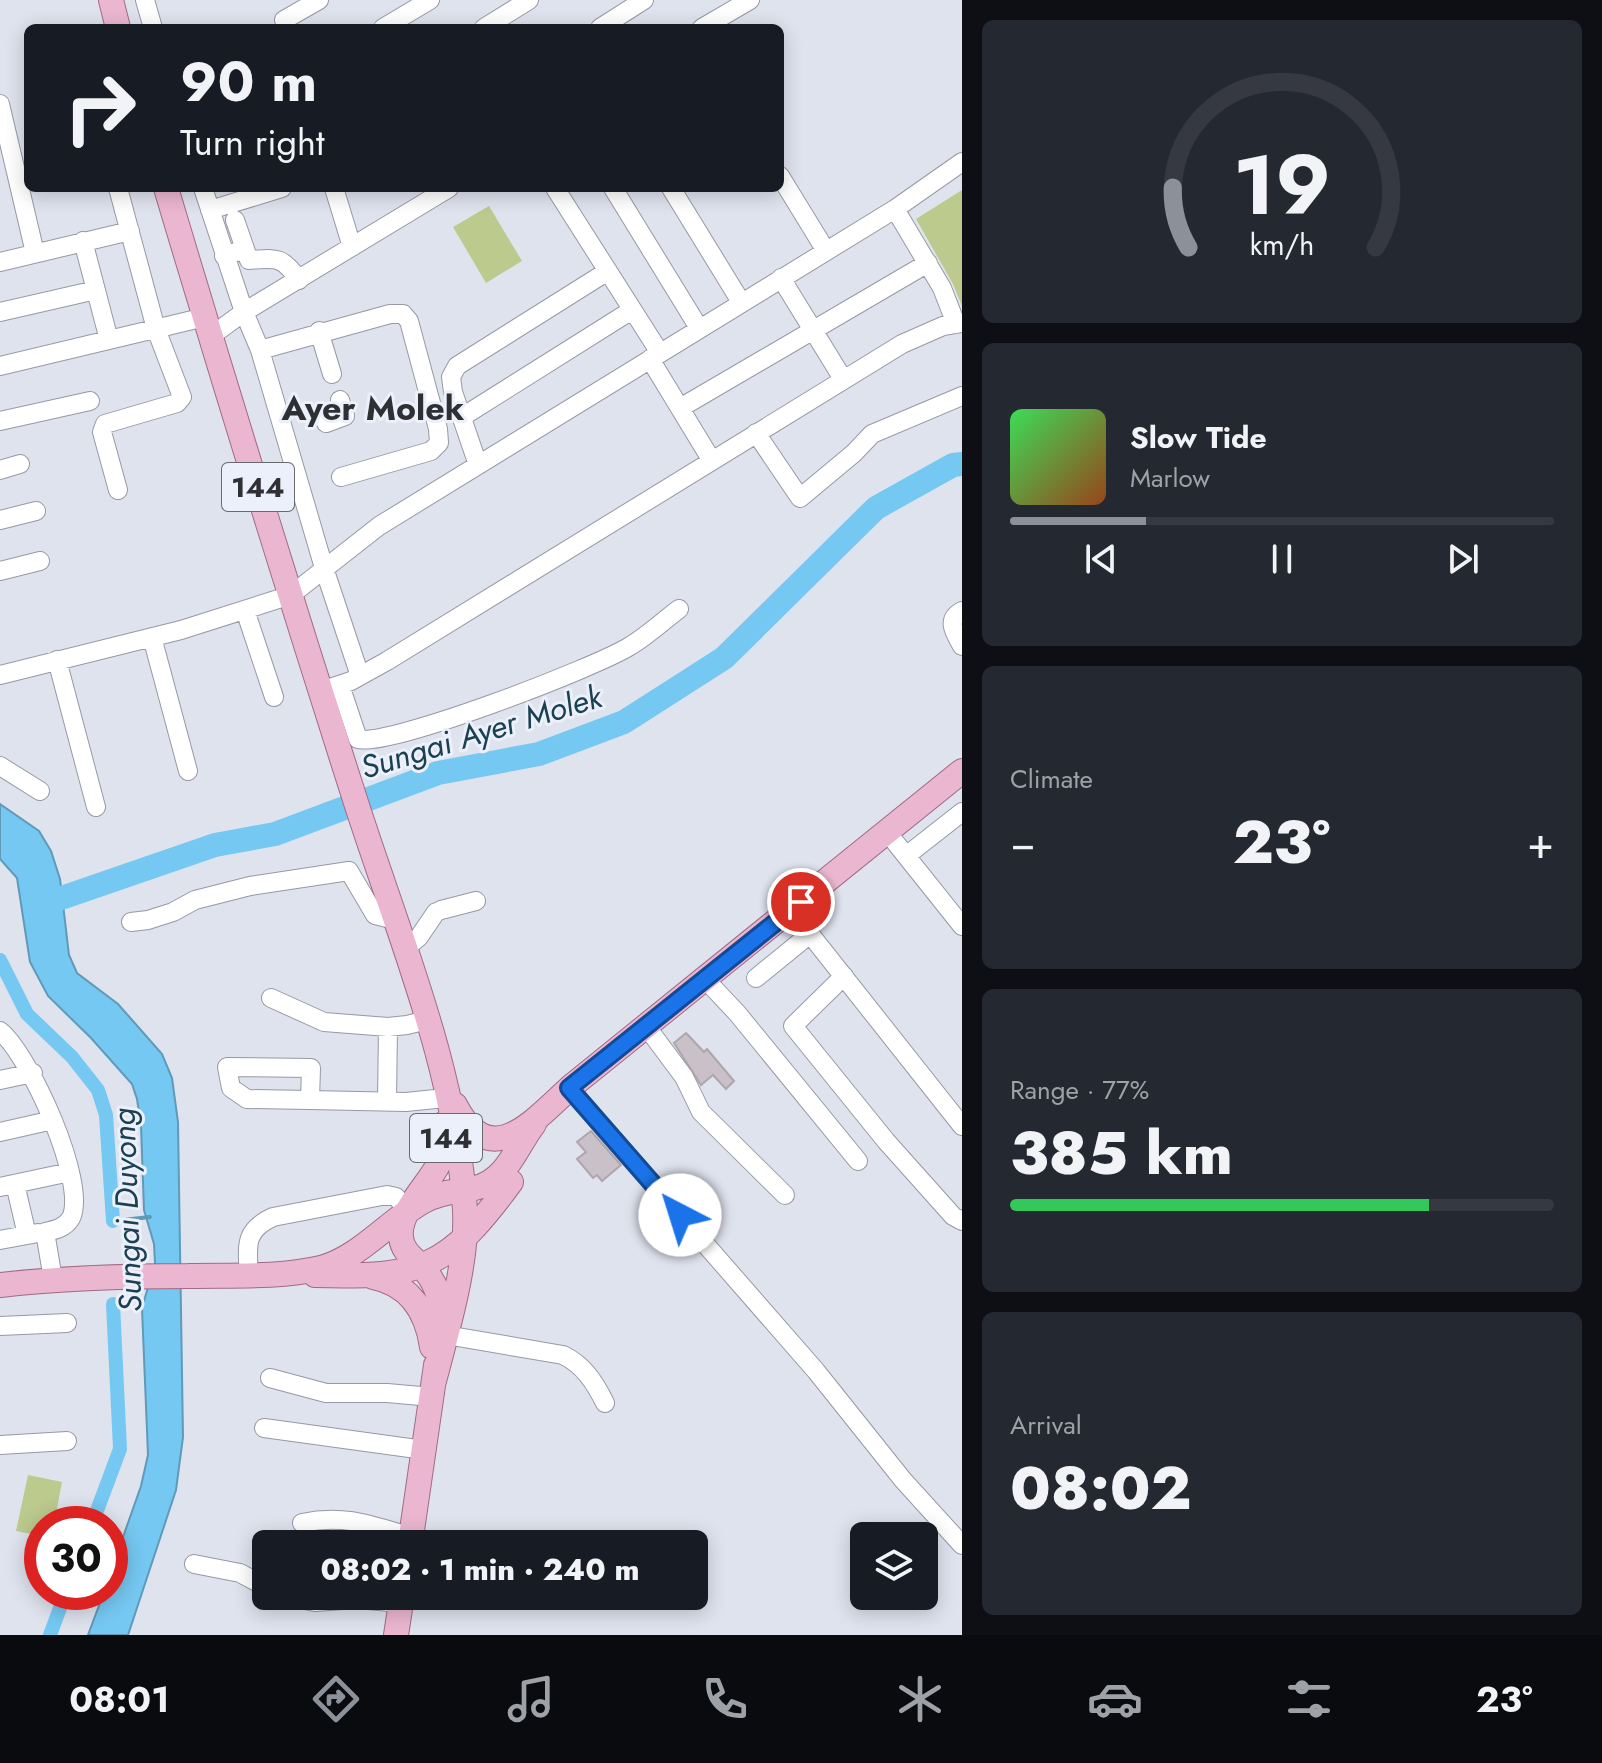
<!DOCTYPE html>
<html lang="en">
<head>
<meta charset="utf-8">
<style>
  :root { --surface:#171b24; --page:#242831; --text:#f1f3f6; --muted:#9ea1a6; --line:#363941; --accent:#8c9099 }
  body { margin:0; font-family:Jost,sans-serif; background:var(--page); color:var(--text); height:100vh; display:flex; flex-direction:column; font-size:30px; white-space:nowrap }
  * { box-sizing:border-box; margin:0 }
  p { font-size:26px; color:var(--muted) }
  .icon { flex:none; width:44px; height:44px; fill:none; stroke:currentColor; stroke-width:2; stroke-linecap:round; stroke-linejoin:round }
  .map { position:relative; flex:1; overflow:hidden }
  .sheet { display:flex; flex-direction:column; gap:20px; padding:20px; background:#0d0f14; width:640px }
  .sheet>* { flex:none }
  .top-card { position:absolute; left:24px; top:24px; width:760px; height:168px; border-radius:12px; box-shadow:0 4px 20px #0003; background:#171b24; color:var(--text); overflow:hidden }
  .fabs { position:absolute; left:850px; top:1522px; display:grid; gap:16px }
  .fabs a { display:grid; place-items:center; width:88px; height:88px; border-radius:12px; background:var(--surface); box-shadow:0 4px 20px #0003; font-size:40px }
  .speed { position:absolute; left:24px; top:1506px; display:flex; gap:16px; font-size:40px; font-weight:700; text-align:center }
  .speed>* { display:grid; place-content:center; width:104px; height:104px; border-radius:50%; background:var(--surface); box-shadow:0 4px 20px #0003; line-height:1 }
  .speed .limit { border:12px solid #d22; background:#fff; color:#111 }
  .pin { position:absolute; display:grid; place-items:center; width:68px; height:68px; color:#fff; margin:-34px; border:4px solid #fff; border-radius:50%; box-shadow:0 2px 8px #0007 }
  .me { position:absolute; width:88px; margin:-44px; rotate:320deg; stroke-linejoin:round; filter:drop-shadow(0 0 6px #0008) }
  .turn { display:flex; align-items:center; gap:28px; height:168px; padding:0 24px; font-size:36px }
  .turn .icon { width:104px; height:104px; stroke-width:2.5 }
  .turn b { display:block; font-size:56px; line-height:68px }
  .big { font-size:60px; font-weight:800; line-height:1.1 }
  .sheet .card { flex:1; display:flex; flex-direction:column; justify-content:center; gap:12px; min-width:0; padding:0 28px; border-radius:12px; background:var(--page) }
  .sheet .dial { align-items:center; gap:0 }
  .dial svg { height:208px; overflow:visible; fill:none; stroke:var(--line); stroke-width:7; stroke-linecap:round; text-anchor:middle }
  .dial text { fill:var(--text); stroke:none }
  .song { display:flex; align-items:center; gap:24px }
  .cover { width:96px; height:96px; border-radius:12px; background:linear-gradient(135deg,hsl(130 70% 55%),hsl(20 70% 35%)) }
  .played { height:8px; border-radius:4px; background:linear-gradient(90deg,var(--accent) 25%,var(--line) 25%) }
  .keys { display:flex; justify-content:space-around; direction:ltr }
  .heat { display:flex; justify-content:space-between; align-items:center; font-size:44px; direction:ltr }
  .charge { height:12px; border-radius:6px; background:linear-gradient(90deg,#34c759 77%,var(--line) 0) }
  .trip { position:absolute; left:252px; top:1530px; width:456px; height:80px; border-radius:12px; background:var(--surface); box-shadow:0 4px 20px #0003; font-weight:800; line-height:80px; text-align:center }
  .tab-bar { display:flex; height:128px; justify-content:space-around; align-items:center; background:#090b0e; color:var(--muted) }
  .tab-bar .icon { width:56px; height:56px }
  .tab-bar .active { color:var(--accent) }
  .tab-bar b { font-size:36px; color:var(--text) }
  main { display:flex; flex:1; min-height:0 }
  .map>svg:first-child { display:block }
  .green { fill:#bcca8e }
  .water { fill:#75c8f2; stroke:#609ab9; stroke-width:2 }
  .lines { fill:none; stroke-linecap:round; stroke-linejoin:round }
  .stream { stroke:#609ab9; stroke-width:4 }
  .canal { stroke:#75c8f2; stroke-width:14 }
  .river { stroke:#75c8f2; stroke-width:24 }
  .building { fill:#c9c0c8; stroke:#aea5ad; stroke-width:2 }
  .minor-casing { stroke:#9699a4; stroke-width:20 }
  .major-casing { stroke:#a16985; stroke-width:26 }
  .minor { stroke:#fff; stroke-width:18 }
  .major { stroke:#ebb7d0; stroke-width:24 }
  .route-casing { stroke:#114b97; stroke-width:20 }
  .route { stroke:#1a73e8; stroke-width:14 }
  .labels { text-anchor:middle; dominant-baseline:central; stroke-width:6; stroke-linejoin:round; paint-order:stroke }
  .shield { fill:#ecf0fb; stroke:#686a70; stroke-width:2 }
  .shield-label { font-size:28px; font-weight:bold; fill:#2f3034 }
  .water-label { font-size:32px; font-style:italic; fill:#1b4052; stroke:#ecf0fb }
  .quarter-label { font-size:34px; font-weight:bold; fill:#2f3034; stroke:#ecf0fb }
</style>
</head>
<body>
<main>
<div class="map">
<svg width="962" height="1635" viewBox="0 0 962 1635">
  <rect width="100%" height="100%" fill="#dfe3ee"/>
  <!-- green -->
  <path class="green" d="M962,190V306L953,284L916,219Z
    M489,206L522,261L486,283L453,227Z
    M28,1475L62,1482L54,1524H42V1536L16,1531Z"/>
  <!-- water -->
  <path class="water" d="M0,804L39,831L51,851L60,879L69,955L77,973L118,1004L162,1054L172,1078L178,1122L183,1437L176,1490L128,1635H88L104,1592H110V1574L141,1486L148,1455L142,1308L155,1263L154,1244L144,1210L141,1126L137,1099L132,1084L91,1038L48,996L30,962L17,878L0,859Z"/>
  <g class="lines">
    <!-- stream -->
    <path class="stream" d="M113,1221L150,1217"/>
    <!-- canal -->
    <path class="canal" d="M0,960L27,1014L72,1057L98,1090L106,1115L113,1221
      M92,1524L120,1449L113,1304
      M50,1635L66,1592"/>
    <!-- river -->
    <path class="river" d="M41,905L215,845L275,834L438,773L539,754L624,722L724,658L876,508L953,465L962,464"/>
  </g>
  <!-- building -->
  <path class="building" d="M686,1033L704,1052L707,1049L734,1081L726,1089L713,1075L701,1085L674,1043Z
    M591,1131L621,1165L602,1181L597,1175L593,1178L577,1159L586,1152L577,1142Z"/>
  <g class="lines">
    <defs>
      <path id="minor" d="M145,0L153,28
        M284,20L319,0
        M383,28L430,0
        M484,28L529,0
        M600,28L644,0
        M702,28L750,0
        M0,104L35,253
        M780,176L826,251
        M203,188L244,312L260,350L324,568L360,676
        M334,188L352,247
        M555,188L660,353
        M613,188L699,328
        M671,188L741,302
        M895,209L942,288L956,324
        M210,210L282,188
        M235,220L245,249
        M83,241L109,340
        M224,256L245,249L249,260C277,258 282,256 299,280
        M0,262L130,231
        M781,278L843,379
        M0,312L96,290
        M319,331L332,374
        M211,336L244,312L449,188
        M260,350L390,314H403L409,321L438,429L439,443L431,451L341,477
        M650,359L712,461
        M0,366L205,317
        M680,408L928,263
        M462,417L632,310
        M0,421L90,401
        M326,423L345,416L340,400
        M756,433L800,498L854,453L872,434L962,396
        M478,465L453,392L451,377L457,366L608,271
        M0,470L20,464
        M118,490L102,432L105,424L177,403L182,397L156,329L118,188
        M0,520L36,511
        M0,571L40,561
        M245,610L274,697
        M962,611C945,620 955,633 962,646
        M152,637L188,771
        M57,660L96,807
        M0,675L181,630L291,595L379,526L895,209L962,162
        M340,685L358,739C387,748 597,667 630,646C647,636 663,621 679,609
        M321,691L351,681L387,661L902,344L943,326L962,323
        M0,766L40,791
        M887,832L962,926
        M906,856L962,812
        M441,910L476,901
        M791,910L962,1126
        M131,922L148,920L173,912L195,900L250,886L349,871L375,915L395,920
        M404,950L419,937L436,912
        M844,976L793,1026L886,1141L953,1216L962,1221
        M756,978L810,934
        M705,979L737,1013L858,1161
        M271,998L324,1022L388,1027L407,1025L427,1020
        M646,1026L684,1077L701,1112L785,1195
        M0,1031C29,1054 88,1183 71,1218C65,1228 55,1230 45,1232L53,1279
        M0,1080L33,1073
        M569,1088L816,1371L903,1480L962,1545
        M310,1100L247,1099L231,1088L227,1067L311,1068L310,1100L406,1102L445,1098
        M387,1101L388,1027
        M0,1132L53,1120
        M15,1184L27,1235
        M0,1187L70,1172
        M0,1240L38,1233
        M249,1275C247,1246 244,1230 273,1217L387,1195L396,1197L409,1211
        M0,1326L67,1323
        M446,1335L563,1355C584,1365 595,1383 605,1403
        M270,1378L326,1393H387L432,1397
        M264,1428L424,1450
        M0,1445L67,1441
        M302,1523C344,1514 371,1525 411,1537
        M194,1564L240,1573L266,1587
        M284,1596L315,1602L357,1599L401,1603"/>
      <path id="major" d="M111,0L118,28
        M166,188C226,389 288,590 352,790C395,927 456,1065 465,1210C468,1262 447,1331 434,1381
        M455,1105C491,1175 535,1119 573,1085L962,771
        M315,1275C422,1278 447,1269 511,1182
        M373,1277C410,1284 427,1312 432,1347
        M0,1285C63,1278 125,1276 188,1276C231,1275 278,1278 321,1268C359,1258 389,1221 422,1202C439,1192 456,1192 475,1188C507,1181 516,1147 534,1124
        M440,1325C443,1303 437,1283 422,1267C413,1258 402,1251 401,1237C398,1213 427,1186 438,1165C444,1152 446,1137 446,1122
        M410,1544L436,1365
        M396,1635L402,1596"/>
    </defs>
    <!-- minor casing -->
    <use href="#minor" class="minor-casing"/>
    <!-- major casing -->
    <use href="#major" class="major-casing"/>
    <!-- minor -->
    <use href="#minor" class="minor"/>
    <!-- major -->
    <use href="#major" class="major"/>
  </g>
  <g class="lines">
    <defs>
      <path id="route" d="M680,1215L569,1088L801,902"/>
    </defs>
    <!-- route casing -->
    <use href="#route" class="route-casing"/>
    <!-- route -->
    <use href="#route" class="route"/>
  </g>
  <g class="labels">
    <!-- shield labels -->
    <g class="shield">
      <rect x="222" y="463" width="72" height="48" rx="6"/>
      <rect x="410" y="1114" width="72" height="48" rx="6"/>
    </g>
    <g class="shield-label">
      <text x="258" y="487">144</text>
      <text x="446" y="1138">144</text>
    </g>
    <!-- water labels -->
    <g class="water-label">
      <text transform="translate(481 732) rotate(-17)">Sungai Ayer Molek</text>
      <text transform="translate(127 1210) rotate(-92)">Sungai Duyong</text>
    </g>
    <!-- quarter labels -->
    <g class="quarter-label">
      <text x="373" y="408">Ayer Molek</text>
    </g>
  </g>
</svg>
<div class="fabs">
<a><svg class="icon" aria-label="layers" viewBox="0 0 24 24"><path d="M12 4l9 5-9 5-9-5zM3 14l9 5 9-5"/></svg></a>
</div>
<div class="speed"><div class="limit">30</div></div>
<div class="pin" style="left:801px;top:902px;background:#d93025"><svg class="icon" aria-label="arrive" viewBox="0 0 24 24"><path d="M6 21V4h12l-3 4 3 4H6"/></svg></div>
<svg class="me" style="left:680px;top:1215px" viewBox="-20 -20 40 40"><circle r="19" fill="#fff"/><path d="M0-13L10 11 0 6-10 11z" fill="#1a73e8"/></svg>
<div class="trip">08:02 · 1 min · 240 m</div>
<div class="top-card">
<div class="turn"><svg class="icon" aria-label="right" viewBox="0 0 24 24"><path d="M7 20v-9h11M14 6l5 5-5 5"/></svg><div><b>90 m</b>Turn right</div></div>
</div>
</div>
<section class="sheet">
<div class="card dial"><svg viewBox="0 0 100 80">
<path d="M14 69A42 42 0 1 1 86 69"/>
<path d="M14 69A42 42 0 0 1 8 46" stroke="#8c9099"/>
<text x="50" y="56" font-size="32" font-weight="700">19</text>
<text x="50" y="72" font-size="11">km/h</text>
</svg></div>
<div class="card">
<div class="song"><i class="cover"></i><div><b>Slow Tide</b><p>Marlow</p></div></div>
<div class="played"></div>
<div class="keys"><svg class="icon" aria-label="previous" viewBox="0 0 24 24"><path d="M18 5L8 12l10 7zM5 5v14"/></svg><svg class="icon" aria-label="pause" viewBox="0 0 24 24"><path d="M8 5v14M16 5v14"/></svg><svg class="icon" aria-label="next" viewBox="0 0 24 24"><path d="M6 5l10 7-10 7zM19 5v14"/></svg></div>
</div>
<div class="card"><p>Climate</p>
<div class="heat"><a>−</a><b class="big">23°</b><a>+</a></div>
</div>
<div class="card"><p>Range · 77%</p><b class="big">385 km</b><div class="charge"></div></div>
<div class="card"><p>Arrival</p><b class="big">08:02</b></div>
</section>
</main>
<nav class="tab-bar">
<b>08:01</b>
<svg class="icon active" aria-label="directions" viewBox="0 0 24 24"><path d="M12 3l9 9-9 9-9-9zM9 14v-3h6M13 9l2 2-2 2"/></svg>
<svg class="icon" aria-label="music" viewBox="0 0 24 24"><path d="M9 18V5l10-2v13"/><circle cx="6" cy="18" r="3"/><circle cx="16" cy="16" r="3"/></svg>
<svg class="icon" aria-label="phone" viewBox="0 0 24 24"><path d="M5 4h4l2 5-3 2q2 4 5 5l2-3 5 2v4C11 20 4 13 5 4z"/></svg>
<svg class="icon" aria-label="climate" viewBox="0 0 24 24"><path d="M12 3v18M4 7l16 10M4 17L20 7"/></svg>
<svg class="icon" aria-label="car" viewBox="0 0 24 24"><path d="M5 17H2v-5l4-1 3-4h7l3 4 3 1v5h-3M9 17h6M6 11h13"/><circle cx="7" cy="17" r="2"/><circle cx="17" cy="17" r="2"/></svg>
<svg class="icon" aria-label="filters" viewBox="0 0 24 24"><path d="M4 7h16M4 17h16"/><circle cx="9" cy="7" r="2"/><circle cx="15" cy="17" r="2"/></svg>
<b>23°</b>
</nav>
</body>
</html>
